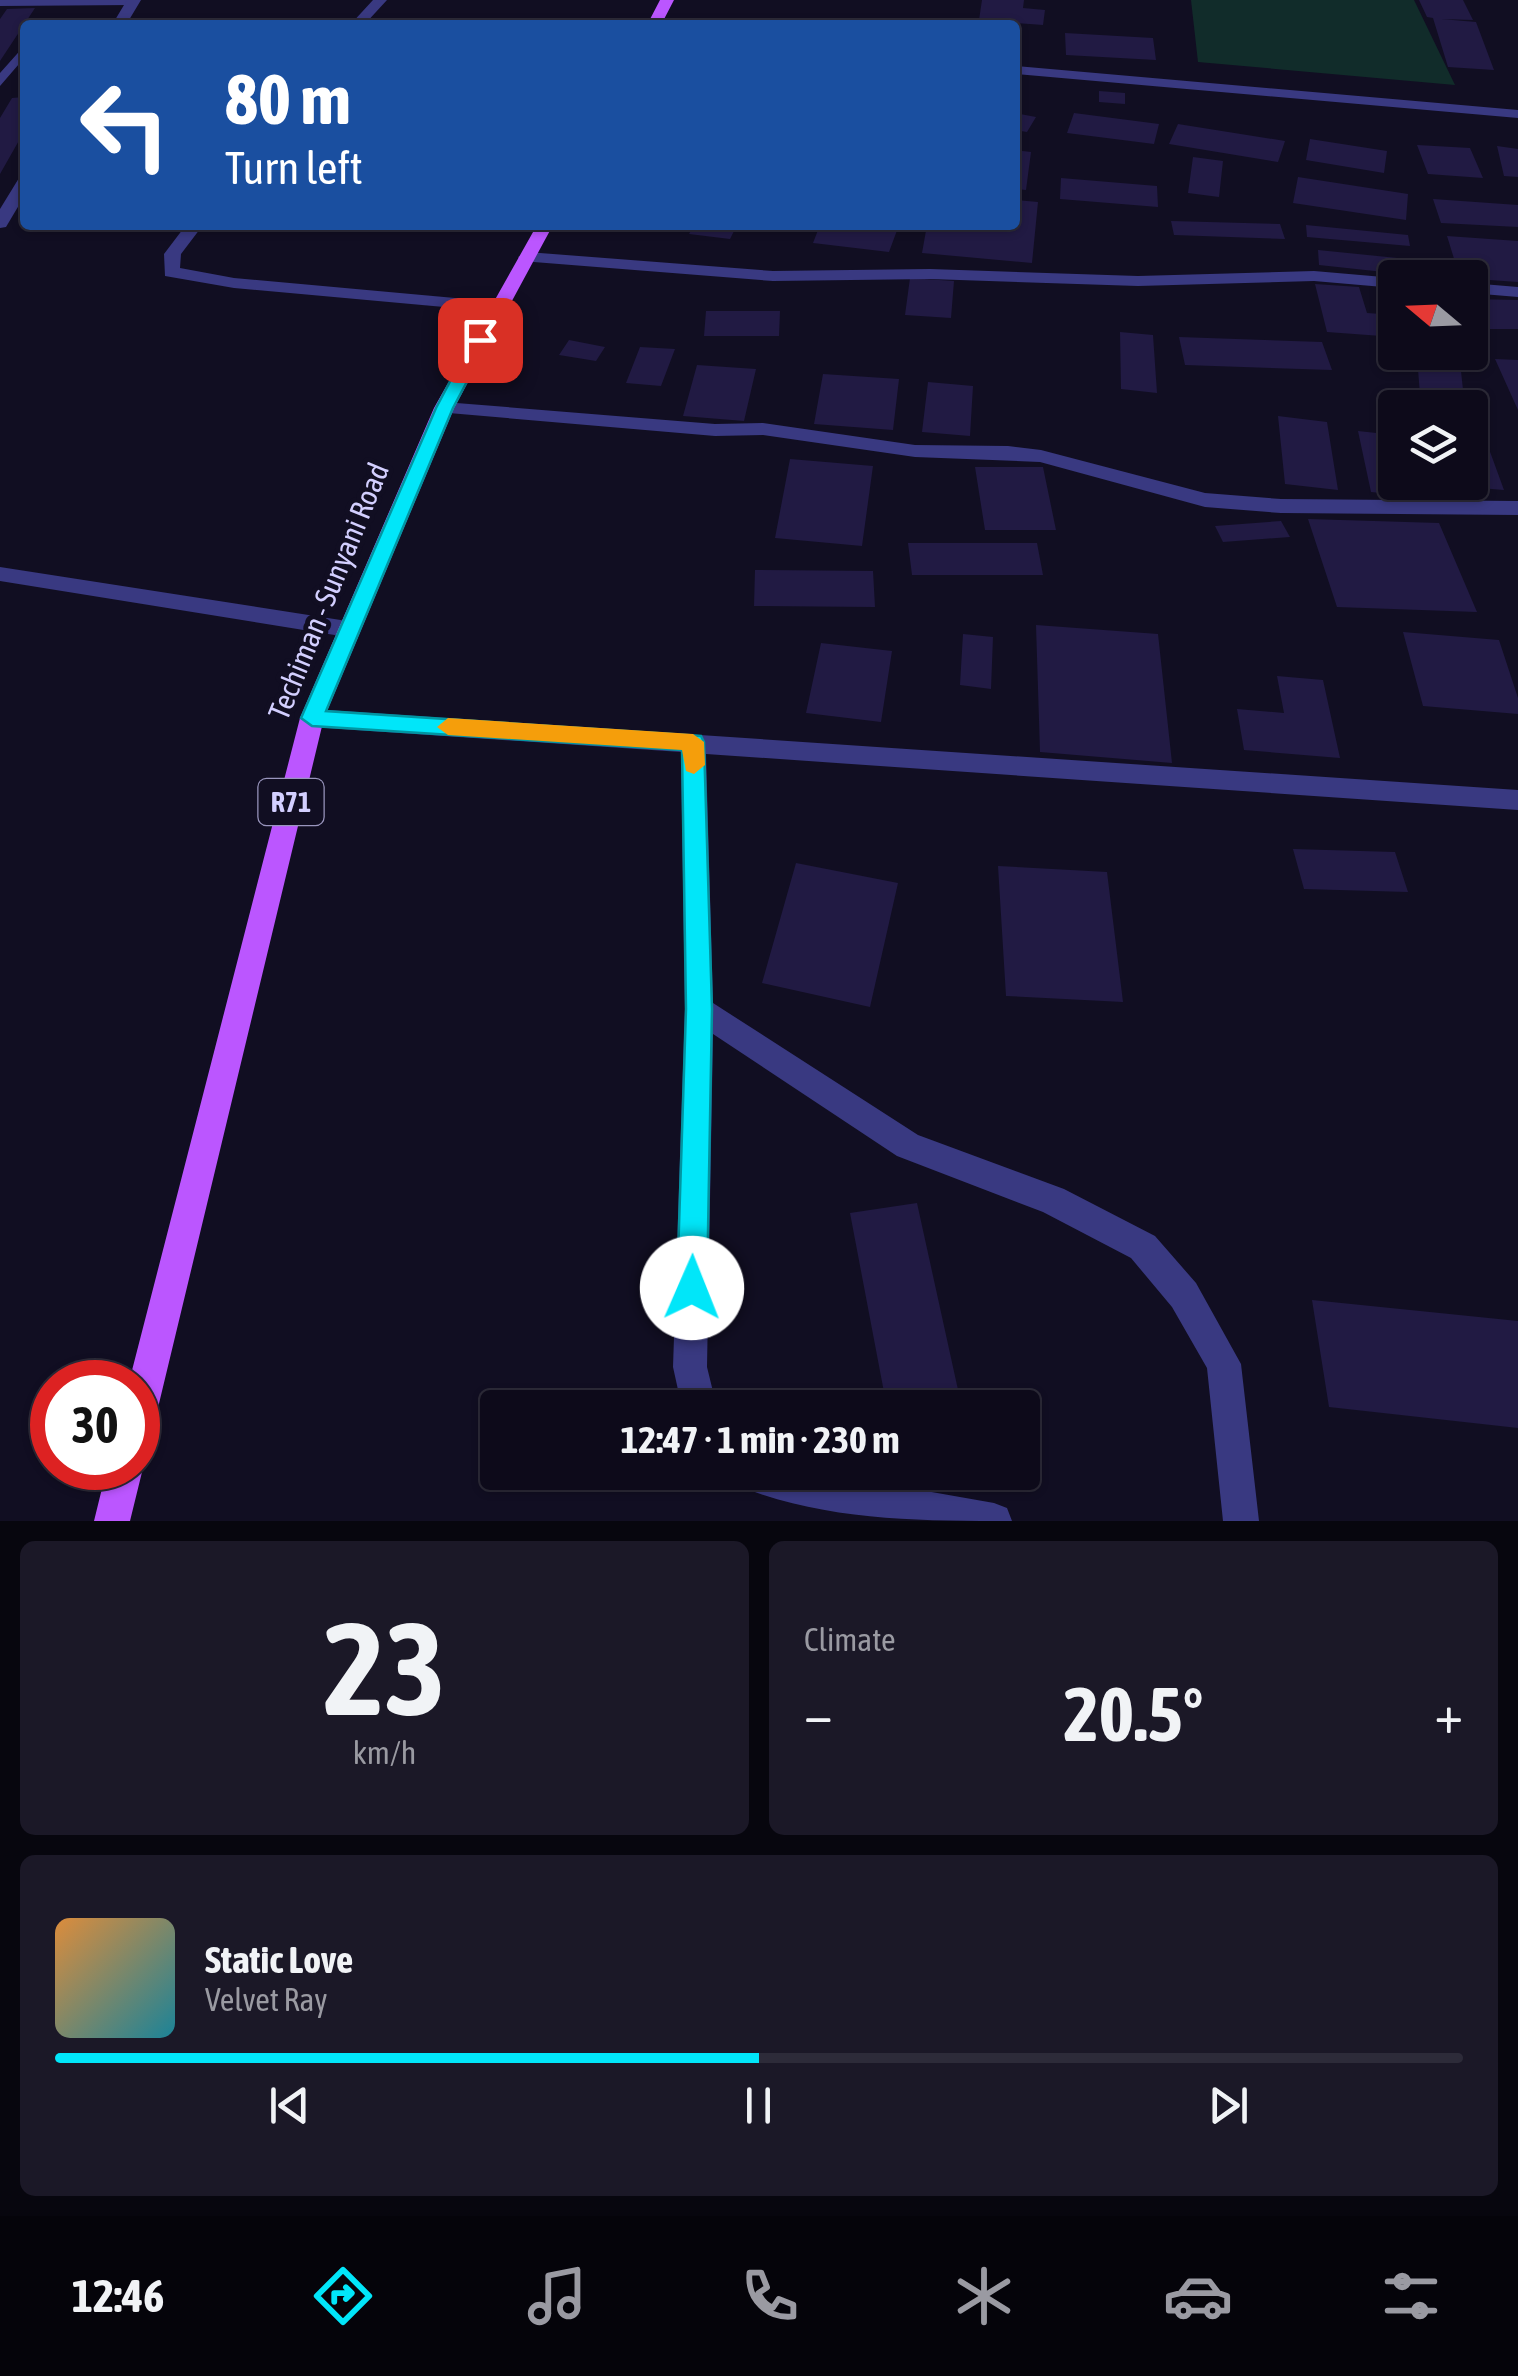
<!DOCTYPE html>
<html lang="en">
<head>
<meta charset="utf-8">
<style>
  :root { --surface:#0d0a1a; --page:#1b1827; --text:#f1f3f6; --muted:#9a9aa2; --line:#2d2b39; --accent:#01e6f9 }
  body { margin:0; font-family:"Asap Condensed",sans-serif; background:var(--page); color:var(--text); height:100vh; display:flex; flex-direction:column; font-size:38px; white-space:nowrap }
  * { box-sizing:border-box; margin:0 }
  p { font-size:32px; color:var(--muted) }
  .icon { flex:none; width:55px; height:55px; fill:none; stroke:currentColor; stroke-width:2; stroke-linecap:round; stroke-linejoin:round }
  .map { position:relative; height:1521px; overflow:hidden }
  .panel { display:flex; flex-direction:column; gap:20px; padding:20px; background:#07060e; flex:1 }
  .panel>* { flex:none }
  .guide { position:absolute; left:20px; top:20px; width:1000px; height:210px; border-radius:10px; box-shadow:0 2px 8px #0004,0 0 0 2px var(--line); background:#1a4fa0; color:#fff; overflow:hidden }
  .needle { width:65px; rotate:289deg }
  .controls { position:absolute; left:1378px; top:260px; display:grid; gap:20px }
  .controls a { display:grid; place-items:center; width:110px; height:110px; border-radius:10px; background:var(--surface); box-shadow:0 2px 8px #0004,0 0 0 2px var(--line); font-size:50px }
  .speed { position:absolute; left:30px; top:1360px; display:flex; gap:20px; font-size:50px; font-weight:700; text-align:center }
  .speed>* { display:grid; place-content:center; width:130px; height:130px; border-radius:50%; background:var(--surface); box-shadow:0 2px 8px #0004,0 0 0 2px var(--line); line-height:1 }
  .speed .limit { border:15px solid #d22; background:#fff; color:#111 }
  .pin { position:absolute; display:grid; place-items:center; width:85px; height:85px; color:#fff; margin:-42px; border-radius:20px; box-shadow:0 5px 15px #0006 }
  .me { position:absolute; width:110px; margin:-55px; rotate:1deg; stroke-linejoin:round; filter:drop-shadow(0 0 8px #0008) }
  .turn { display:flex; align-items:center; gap:35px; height:210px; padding:0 40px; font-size:45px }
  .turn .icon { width:130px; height:130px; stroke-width:2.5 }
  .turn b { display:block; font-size:70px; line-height:85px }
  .big { font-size:75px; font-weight:700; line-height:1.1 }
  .panel .tile { flex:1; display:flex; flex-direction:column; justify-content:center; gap:15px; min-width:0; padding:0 35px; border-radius:15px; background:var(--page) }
  .panel .dial { align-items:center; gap:0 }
  .dial b { font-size:130px; line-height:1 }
  .song { display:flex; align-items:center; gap:30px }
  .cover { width:120px; height:120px; border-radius:15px; background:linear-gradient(135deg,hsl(30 70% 55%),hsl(190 70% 35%)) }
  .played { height:10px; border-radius:5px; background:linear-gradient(90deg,var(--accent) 50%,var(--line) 50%) }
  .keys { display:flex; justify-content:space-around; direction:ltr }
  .heat { display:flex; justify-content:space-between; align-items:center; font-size:55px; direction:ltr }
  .panel .tiles { flex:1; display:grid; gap:20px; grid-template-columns:1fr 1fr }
  .tile:last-child { grid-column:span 2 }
  .trip { position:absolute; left:480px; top:1390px; width:560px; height:100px; border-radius:10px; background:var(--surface); box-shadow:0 2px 8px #0004,0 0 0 2px var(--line); font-weight:700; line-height:100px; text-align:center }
  .menu { display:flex; height:160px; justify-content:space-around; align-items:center; background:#05040a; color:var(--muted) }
  .menu .icon { width:70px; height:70px }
  .menu .current { color:var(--accent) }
  .menu b { font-size:45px; color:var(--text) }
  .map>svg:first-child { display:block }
  .green { fill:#112c2a }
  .building { fill:#211a43 }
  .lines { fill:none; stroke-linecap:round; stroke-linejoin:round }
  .lane { fill:#393981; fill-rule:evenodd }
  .street { fill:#393981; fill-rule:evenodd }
  .primary { fill:#bb56ff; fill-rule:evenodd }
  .route { fill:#01e6f9; stroke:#0196a2; stroke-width:2.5 }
  .slow { fill:#f59e0b }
  .labels { text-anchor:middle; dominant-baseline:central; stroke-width:10; stroke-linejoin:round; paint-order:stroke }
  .shield { fill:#110e22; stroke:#9995bd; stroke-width:2.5 }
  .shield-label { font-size:28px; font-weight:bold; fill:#d3cfff }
  .street-label { font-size:30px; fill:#d3cfff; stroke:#110e22 }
</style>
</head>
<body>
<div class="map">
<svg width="1518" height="1521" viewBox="0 0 1518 1521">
  <rect width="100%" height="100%" fill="#110e22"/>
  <!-- green -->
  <path class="green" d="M1191,0H1414L1455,85L1198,62Z"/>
  <!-- building -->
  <path class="building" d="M982,0H1024L1023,8L1045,10L1043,25L979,20Z
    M1419,0H1463L1473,20L1441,19L1476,22L1494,70L1448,67L1433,18L1427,17Z
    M35,8L0,61V19L7,9Z
    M1065,33L1153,38L1156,60L1066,55Z
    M1099,91L1125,93V104L1099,102Z
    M25,97V130L0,174V118L12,98Z
    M1015,113L1036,117L1027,132L1015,130Z
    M1074,113L1159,124L1154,144L1067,133Z
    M1178,124L1285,141L1278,162L1169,144Z
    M1310,139L1387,151L1384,173L1306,160Z
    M1417,145L1470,148L1483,178L1428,174Z
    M1497,146L1518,149V177L1504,176Z
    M1015,150L1031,152L1026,190L1015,189Z
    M1193,157L1223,161L1219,197L1188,193Z
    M1298,177L1408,194L1406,220L1293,203Z
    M1061,178L1157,186L1158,207L1060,199Z
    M1433,199L1518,205V227L1441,223Z
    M1015,200L1038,202L1032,263L922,253L927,225H1015Z
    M1171,221L1280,224L1285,239L1174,235Z
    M694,225H737L730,239L689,234Z
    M820,225H899L889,252L813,243Z
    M1306,225L1408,235L1410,246L1307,237Z
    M1447,236L1518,241V282L1460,278Z
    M1318,250L1427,261L1430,277L1319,265Z
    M910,278L954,281L951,318L905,315Z
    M1315,284L1359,287L1367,313L1395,315V337L1327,332Z
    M1470,299L1518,300V329H1478L1470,315Z
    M706,311H780L779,336H704Z
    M1120,332L1153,335L1157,393L1121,389Z
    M1179,337L1322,342L1332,370L1185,365Z
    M569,340L605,347L596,361L559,355Z
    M640,347L675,349L661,386L626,383Z
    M1417,356L1460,362L1465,408H1421Z
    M1495,359L1518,360V410Z
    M697,365L756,369L744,421L683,416Z
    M823,374L899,379L893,430L814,424Z
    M928,382L973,386L970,436L922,432Z
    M1278,416L1327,422L1338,490L1285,484Z
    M1358,431L1395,435V482H1423L1427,498L1371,492Z
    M1470,437L1485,438L1504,490L1454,486L1452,482H1470Z
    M790,459L873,466L862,546L775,538Z
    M975,467H1043L1056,530H985Z
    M1308,519L1439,523L1477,612L1337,607Z
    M1281,521L1290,537L1223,542L1215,526Z
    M908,543H1037L1043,575H912Z
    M755,570L873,571L875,607L754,606Z
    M1036,625L1158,634L1172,763L1040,752Z
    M1403,632L1499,640L1518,698V714L1423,706Z
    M963,634L993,637L991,689L960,685Z
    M821,643L892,651L881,722L806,713Z
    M1277,676L1323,680L1340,758L1244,750L1237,709L1284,713Z
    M1293,849L1395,852L1408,892L1304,889Z
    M796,863L898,883L870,1007L762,983Z
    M998,866L1107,872L1123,1002L1006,996Z
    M917,1203L962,1408H887L850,1213Z
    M1312,1300L1518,1321V1428L1329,1407Z"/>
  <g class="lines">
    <!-- lane -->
    <path class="lane" d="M0,0H138L139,1L133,5L0,6Z
      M25,45V57L0,86V73Z"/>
    <!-- street -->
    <path class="street" d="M127,0H141L126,25H112Z
      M373,0H387L364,25H350Z
      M1015,66L1518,110V118L1015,74Z
      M25,176V195L6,227L0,228V209L19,178Z
      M186,225H203L181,254L180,268L234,278L499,302L508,307L499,312L234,288L165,276L164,254Z
      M527,252L773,271L930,269L1138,276L1314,271L1395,278V288L1314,281L1138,286L930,279L773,281L521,261L518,257Z
      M1470,283L1518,287V297L1470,293Z
      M444,402L715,424L763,423L915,445L1008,446L1041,450L1205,493L1281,499L1518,501V515L1281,513L1205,507L1040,462L915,457L763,435L715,436L437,412V404Z
      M0,567L347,621L358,629L347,637L0,581Z
      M312,709L1518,790V810L706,754L713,1003L918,1135L1064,1189L1155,1236L1196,1283L1241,1364L1259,1521H1223L1207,1368L1172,1307L1131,1258L1043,1212L897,1156L713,1034L707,1367L717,1408H682L673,1367L685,1009L681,752L312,727L300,718Z
      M731,1472H818L994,1503L1007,1508L1012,1521C918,1521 825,1521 736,1485Z"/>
    <!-- primary -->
    <path class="primary" d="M660,0H674L661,25H647Z
      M537,225H553L454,408L324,718L156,1416L150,1428L138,1434V1382H129L300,718L434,408Z
      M138,1455L143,1468L130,1521H94L107,1468H138Z"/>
  </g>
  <!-- route -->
  <path class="route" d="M480,335L489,340L453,408L326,711L701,736L704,742L712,1009L707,1288L702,1298L692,1303L681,1298L677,1288L686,1009L682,750L312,726L301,718L436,408L472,340Z"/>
  <!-- slow -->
  <path class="slow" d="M448,718L693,734L704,742L705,765L694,774L686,771L682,750L448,735L437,727Z"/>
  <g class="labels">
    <!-- shield labels -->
    <rect class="shield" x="258.5" y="779" width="65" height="46" rx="8"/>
    <g class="shield-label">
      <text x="291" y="802">R71</text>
    </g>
    <!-- street labels -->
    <g class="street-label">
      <text transform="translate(328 591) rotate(-68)">Techiman - Sunyani Road</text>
    </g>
  </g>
</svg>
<div class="controls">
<a><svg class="needle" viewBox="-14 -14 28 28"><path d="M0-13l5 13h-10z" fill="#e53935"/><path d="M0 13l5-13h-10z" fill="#9a9aa2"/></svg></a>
<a><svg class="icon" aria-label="layers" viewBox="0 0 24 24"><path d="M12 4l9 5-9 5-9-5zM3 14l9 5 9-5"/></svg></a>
</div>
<div class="speed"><div class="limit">30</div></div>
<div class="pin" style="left:480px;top:340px;background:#d93025"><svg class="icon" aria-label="arrive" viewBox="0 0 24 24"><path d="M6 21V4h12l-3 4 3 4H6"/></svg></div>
<svg class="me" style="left:692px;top:1288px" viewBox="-20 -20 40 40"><circle r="19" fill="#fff"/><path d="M0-13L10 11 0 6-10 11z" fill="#01e6f9"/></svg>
<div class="trip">12:47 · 1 min · 230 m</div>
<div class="guide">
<div class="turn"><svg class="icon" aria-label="left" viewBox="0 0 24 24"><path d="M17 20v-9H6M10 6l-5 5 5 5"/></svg><div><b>80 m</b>Turn left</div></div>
</div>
</div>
<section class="panel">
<div class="tiles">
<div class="tile dial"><b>23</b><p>km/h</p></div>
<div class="tile"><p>Climate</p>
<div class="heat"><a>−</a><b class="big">20.5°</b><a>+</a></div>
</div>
<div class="tile">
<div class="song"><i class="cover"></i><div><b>Static Love</b><p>Velvet Ray</p></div></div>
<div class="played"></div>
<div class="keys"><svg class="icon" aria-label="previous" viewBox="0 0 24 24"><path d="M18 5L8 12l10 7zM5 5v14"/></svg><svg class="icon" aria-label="pause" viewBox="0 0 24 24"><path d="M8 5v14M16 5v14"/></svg><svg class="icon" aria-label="next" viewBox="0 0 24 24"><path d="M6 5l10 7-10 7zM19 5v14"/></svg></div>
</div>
</div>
</section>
<nav class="menu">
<b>12:46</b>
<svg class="icon current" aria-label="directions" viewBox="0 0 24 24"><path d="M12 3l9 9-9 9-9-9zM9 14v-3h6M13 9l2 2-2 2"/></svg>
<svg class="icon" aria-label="music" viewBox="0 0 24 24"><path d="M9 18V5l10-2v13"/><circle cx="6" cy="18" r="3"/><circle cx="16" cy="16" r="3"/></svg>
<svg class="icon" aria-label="phone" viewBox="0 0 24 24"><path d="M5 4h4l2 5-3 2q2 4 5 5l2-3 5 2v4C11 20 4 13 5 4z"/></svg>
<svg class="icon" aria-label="climate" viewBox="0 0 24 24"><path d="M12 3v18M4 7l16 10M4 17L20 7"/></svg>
<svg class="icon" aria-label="car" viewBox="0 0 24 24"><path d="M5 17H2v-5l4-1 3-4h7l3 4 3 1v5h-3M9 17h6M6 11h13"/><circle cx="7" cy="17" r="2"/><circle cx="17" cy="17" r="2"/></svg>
<svg class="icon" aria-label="filters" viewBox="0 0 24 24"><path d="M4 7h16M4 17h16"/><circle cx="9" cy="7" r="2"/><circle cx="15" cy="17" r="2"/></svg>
</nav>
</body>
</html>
